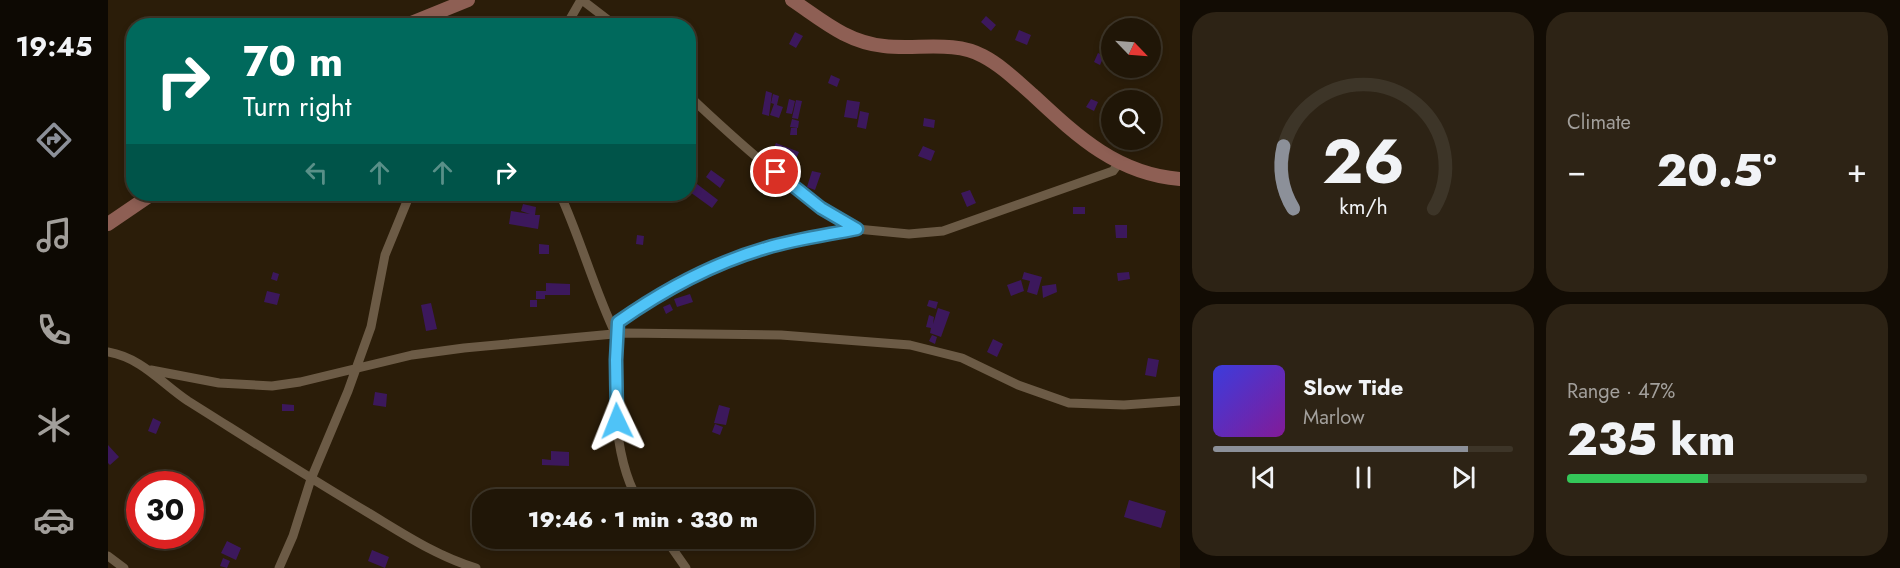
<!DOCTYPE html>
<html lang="en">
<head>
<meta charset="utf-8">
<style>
  :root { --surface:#201607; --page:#2d2315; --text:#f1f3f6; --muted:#a29f9b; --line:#3d3528; --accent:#8c9099 }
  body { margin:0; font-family:Jost,sans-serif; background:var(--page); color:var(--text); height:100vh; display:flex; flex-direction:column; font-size:22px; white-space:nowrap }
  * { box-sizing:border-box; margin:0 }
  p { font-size:20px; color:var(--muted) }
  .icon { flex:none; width:33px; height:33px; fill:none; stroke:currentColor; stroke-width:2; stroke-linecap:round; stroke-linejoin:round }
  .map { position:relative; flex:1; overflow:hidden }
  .details { display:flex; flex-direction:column; gap:12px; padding:12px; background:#120c04; width:720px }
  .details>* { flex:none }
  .hud { position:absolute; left:18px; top:18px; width:570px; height:183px; border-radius:24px; box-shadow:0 3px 9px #0003,0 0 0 2px var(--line); background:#00695c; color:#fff; overflow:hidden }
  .needle { width:39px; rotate:115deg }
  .tools { position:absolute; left:993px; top:18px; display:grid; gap:12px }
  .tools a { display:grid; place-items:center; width:60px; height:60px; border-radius:50%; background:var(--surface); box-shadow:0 3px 9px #0003,0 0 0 2px var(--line); font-size:30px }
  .speed { position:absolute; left:18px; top:471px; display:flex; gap:12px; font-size:30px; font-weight:700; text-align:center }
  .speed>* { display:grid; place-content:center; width:78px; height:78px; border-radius:50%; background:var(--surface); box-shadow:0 3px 9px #0003,0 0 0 2px var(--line); line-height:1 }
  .speed .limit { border:9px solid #d22; background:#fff; color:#111 }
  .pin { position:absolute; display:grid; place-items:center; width:51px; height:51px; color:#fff; margin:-26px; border:3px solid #fff; border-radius:50%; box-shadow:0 2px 6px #0007 }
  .me { position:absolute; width:66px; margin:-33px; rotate:358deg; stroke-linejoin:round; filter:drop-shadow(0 0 4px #0008) }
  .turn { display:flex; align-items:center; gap:21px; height:126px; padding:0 18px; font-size:27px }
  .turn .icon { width:78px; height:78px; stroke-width:2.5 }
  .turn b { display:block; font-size:42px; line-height:51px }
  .lanes { display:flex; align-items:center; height:57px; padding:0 18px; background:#0003; justify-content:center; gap:30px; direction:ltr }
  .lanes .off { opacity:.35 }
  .big { font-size:45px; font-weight:800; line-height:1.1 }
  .details .tile { flex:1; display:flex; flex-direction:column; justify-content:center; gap:9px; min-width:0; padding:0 21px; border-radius:24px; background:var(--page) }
  .details .dial { align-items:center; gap:0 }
  .dial svg { height:156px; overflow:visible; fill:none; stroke:var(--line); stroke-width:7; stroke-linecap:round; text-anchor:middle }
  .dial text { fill:var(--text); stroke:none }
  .song { display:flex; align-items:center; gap:18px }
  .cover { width:72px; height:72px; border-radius:9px; background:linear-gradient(135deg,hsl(240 70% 55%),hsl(290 70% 35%)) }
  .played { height:6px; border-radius:3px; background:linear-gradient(90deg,var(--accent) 85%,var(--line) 85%) }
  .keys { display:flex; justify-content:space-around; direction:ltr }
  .heat { display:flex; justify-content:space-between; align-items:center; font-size:33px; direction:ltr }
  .charge { height:9px; border-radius:4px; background:linear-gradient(90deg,#34c759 47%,var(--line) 0) }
  .details .tiles { flex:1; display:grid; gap:12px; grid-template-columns:repeat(2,1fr) }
  .trip { position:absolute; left:364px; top:489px; width:342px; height:60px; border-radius:24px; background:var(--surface); box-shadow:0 3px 9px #0003,0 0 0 2px var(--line); font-weight:800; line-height:60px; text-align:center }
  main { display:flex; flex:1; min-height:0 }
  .dock { display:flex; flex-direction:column; width:108px; justify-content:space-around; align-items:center; background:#0d0903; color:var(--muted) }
  .dock .icon { width:42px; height:42px }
  .dock .active { color:var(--accent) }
  .dock b { font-size:27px; color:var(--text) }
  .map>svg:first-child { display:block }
  .building { fill:#3c185c }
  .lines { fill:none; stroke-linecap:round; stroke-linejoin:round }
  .street { stroke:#6c5b46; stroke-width:9 }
  .secondary { stroke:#8e5f54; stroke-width:14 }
  .route-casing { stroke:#337fa1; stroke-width:15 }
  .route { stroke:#4fc3f7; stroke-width:10 }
</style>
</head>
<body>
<main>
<nav class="dock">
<b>19:45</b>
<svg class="icon active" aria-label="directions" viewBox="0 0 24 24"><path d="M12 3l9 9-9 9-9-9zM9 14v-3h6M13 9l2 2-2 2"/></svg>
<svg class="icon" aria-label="music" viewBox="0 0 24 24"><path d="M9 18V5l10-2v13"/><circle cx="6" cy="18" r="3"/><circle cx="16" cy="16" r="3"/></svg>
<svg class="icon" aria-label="phone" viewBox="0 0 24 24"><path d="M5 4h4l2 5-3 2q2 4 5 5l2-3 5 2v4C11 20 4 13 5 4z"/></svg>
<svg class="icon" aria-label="climate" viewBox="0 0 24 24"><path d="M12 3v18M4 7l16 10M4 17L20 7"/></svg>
<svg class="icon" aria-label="car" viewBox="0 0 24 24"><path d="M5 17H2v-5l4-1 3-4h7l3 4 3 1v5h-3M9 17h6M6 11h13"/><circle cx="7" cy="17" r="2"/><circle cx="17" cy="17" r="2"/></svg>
</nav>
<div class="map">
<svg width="1072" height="568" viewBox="0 0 1072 568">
  <rect width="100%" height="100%" fill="#2b1d09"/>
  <!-- building -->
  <path class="building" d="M878,16L888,25L883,31L873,22Z
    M131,17L138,19L135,26H128Z
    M171,17L181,21L179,26H167Z
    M409,20L429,25L428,26H407Z
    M911,30L923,35L919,45L907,40Z
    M687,32L695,36L688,48L681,44Z
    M990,53L996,56L992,65L986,62Z
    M723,75L732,79L729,87L720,83Z
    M658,91L664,93L661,116L654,114Z
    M665,94L671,96L669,105L675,107L671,118L662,115L666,104L663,103Z
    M681,99L687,101L684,114L678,113Z
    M983,99L990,102L986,111L978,107Z
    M688,100L694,101L690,119L684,118Z
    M739,100L752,102L749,119L736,117Z
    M1042,102L1049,105L1045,114L1042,113Z
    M752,111L761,113L758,129L749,127Z
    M816,118L827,120L826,128L815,126Z
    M684,119L691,121L690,128L682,127Z
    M683,128H689V135H682Z
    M668,143L691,152L684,168L661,159Z
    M815,146L827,151L823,161L810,156Z
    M603,170L617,180L612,188L598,177Z
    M704,171L713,173L707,190L699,187Z
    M589,184L610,200L604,208L582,192Z
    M862,190L868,203L859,207L853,193Z
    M415,204L428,207L427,215H432L430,229L401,224L403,211L422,214L413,211Z
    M965,207H977V214H965Z
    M1007,225H1019V238H1008Z
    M529,235L536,236L535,245L528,244Z
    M431,244L441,245V254H431Z
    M165,272L171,274L169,281L163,279Z
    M916,272L934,277L929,295L919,292L922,281L914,279Z
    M1021,272L1022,279L1010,281L1009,273Z
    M913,280L916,291L903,296L899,285Z
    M438,283L462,284V295H437V299H428V291H438Z
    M948,284L949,292L935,298L934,286Z
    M159,291L172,294L169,305L156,302Z
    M582,294L585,302L569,307L566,299Z
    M422,300H429V307H422Z
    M821,300L830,302L828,309L819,306Z
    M323,303L329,329L318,331L313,305Z
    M562,304L565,310L558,314L555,307Z
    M830,308L842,312L833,337L822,333L823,328L818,327L821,315L826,317L825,324Z
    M824,335L829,337L827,344L821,341Z
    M885,339L895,344L889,357L879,352Z
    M1040,358L1051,360L1048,377L1037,375Z
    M267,392L279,394L278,407L265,405Z
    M174,404L186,405V411H174Z
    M611,405L622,408L618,425L606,423Z
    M45,418L53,422L48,434L40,431Z
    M607,424L615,427L612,435L604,432Z
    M0,445L11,457L2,465L0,463Z
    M443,451L461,452V466L434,465V459L443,460Z
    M1021,500L1058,511L1053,528L1016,517Z
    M613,540L614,548L601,550L600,543Z
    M119,541L133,548L128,560L113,553Z
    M264,550L281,557L277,568L260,561Z
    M115,558L122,561L119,568L112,566Z"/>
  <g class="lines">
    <!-- street -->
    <path class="street" d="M474,0L508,26
      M458,26L473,0
      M580,95C632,144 686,193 749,229
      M452,194C473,240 486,289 508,335
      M0,352C34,358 53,383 80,401C139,438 198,476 259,512C294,533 328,556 368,568
      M43,370L111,383L164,386L192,382L304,355L356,348L516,333L673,335L802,345L854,358L910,385L961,403L1016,405L1072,401
      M530,500C504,456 503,372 510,323L549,296L581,279L658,248L749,229L801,234L835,231L1005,171L1011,163
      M557,538L578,568
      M0,556L16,568
      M171,568L185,536L203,479L240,391L263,327L277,255L302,194"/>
    <!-- secondary -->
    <path class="secondary" d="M684,0C714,20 738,42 776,46C808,50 846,40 875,56C894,66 909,81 925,95C969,136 1009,174 1072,179
      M296,26L360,0
      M0,224L44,194"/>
  </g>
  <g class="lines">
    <defs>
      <path id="route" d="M509,421L508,360L510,322C554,291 606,263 658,248C688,239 719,235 749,229L713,208L668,172"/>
    </defs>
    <!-- route casing -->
    <use href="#route" class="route-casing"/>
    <!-- route -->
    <use href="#route" class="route"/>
  </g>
</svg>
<div class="tools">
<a><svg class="needle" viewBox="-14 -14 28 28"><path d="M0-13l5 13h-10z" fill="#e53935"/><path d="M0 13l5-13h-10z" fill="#a29f9b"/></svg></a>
<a><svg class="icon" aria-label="search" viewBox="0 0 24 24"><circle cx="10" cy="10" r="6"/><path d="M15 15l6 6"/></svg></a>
</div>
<div class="speed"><div class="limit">30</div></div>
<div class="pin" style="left:668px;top:172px;background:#d93025"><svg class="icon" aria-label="arrive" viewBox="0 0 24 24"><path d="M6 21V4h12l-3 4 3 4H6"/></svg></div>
<svg class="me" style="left:509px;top:421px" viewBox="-20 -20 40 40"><path d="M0-17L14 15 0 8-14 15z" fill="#4fc3f7" stroke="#fff" stroke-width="4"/></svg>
<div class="trip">19:46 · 1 min · 330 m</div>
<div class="hud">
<div class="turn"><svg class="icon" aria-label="right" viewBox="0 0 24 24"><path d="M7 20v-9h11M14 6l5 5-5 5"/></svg><div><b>70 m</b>Turn right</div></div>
<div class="lanes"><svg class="icon off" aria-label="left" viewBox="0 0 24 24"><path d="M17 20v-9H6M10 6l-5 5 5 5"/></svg><svg class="icon off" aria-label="ahead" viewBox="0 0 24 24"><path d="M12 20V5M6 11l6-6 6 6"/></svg><svg class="icon off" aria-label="ahead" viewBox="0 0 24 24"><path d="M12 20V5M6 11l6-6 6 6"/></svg><svg class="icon" aria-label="right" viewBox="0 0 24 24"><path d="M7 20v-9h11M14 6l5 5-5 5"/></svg></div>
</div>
</div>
<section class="details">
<div class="tiles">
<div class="tile dial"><svg viewBox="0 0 100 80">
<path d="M14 69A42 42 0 1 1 86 69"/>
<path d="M14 69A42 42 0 0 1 9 37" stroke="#8c9099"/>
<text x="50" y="56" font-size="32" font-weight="700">26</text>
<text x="50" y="72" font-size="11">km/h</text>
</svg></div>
<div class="tile"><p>Climate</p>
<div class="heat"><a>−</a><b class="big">20.5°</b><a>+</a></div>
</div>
<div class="tile">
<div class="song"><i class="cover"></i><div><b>Slow Tide</b><p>Marlow</p></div></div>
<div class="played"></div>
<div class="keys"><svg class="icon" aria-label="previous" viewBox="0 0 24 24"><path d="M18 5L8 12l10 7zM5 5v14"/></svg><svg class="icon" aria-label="pause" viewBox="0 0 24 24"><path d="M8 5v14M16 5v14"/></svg><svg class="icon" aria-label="next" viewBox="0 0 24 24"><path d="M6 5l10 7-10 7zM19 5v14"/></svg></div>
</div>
<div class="tile"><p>Range · 47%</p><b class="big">235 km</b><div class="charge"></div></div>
</div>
</section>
</main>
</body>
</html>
